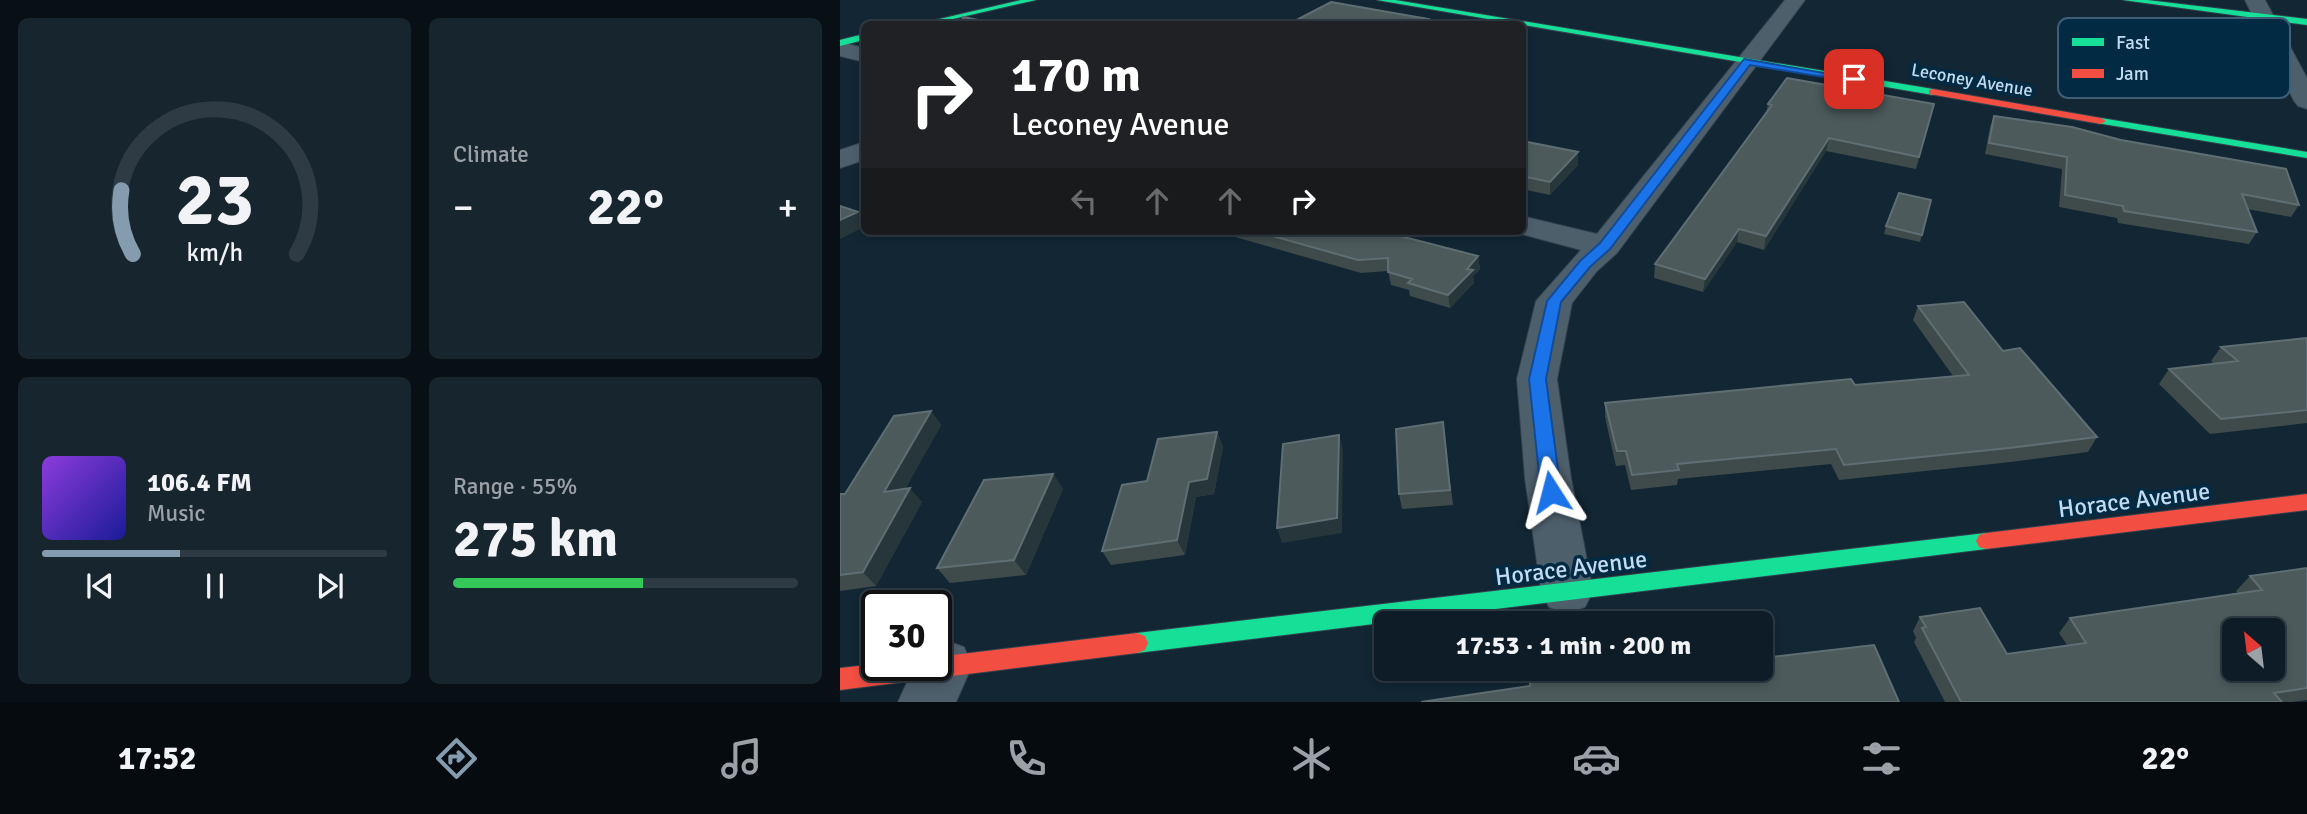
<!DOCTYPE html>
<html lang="en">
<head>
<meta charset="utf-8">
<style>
  :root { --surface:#0e1c27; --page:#17252f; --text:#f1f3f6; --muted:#9ba1a7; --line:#2e3a44; --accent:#849cae }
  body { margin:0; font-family:Signika,sans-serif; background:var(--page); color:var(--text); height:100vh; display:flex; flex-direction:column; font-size:26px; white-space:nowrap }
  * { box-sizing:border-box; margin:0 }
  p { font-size:23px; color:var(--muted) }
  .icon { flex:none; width:38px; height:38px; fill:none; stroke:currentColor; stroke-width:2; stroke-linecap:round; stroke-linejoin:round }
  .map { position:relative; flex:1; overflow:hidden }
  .sheet { display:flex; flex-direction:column; gap:18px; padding:18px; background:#080f15; width:840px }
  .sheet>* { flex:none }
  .hud { position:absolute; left:21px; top:21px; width:665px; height:214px; border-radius:10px; box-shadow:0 4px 10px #0003,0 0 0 2px var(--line); background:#202124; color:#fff; overflow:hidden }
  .needle { width:46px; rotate:332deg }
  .tools { position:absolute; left:1382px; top:618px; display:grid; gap:14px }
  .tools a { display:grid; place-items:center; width:63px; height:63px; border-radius:10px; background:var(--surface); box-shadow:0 4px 10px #0003,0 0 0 2px var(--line); font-size:35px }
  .speed { position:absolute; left:21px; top:590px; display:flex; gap:14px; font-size:35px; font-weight:700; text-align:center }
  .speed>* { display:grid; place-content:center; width:91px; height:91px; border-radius:50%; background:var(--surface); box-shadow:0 4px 10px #0003,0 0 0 2px var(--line); line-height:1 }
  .speed .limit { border:4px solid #111; border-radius:10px; background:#fff; color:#111 }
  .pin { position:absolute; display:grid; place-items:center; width:60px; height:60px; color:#fff; margin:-30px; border-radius:14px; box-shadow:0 4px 10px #0006 }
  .me { position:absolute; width:77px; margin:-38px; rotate:351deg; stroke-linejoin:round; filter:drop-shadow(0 0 5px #0008) }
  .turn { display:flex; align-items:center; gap:24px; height:147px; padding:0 35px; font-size:32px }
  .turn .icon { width:91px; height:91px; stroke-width:2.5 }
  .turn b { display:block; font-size:49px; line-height:60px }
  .lanes { display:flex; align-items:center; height:66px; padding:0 35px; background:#0003; justify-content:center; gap:35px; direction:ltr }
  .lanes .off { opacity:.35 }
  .big { font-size:52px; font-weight:700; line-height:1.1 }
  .sheet .tile { flex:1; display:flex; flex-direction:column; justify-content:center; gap:10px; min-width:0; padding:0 24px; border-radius:10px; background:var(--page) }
  .sheet .dial { align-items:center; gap:0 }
  .dial svg { height:182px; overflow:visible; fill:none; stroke:var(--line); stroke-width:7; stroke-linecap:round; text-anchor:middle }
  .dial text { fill:var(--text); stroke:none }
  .song { display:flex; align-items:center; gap:21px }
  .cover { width:84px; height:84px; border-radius:10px; background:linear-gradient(135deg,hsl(270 70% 55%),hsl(240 70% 35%)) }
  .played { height:7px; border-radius:4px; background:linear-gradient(90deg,var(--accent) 40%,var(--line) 40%) }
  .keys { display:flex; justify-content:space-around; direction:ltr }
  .heat { display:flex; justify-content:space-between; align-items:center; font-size:38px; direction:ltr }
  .charge { height:10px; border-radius:5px; background:linear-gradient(90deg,#34c759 55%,var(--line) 0) }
  .sheet .tiles { flex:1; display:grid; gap:18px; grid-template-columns:repeat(2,1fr) }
  .trip { position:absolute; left:534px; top:611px; width:399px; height:70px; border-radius:10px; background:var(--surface); box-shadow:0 4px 10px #0003,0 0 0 2px var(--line); font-weight:700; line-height:70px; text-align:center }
  .tab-bar { display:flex; height:112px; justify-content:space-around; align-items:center; background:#060b10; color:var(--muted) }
  .tab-bar .icon { width:49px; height:49px }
  .tab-bar .on { color:var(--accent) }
  .tab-bar b { font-size:32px; color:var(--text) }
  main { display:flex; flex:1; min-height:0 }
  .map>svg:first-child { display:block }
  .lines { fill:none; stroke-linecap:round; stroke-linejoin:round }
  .street-casing { stroke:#32414e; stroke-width:2 }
  .fast-casing { stroke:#32414e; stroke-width:2 }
  .jam-casing { stroke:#32414e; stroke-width:2 }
  .street { fill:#4e5f6c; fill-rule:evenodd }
  .fast { fill:#16e098; fill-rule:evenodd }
  .jam { fill:#f24e42; fill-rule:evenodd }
  .wall { fill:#3e4b4a }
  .shaded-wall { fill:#26363a }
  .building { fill:#4c5a5c; stroke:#5f6e73; stroke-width:2; fill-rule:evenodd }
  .route { fill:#1a73e8; stroke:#114b97; stroke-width:2 }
  .labels { text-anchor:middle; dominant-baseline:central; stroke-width:7; stroke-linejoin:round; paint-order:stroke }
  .far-street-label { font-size:18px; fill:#c2dbf0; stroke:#032a43 }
  .near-street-label { font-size:24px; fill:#c2dbf0; stroke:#032a43 }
  .key { fill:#032a43; stroke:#3c5f77; stroke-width:2 }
  .key-label { font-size:19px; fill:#c2dbf0 }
</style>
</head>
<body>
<main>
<section class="sheet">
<div class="tiles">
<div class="tile dial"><svg viewBox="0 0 100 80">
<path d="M14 69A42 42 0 1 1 86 69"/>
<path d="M14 69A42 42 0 0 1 9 41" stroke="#849cae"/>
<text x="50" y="56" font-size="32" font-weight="700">23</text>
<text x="50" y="72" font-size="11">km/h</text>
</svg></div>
<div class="tile"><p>Climate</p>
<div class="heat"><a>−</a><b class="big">22°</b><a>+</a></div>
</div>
<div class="tile">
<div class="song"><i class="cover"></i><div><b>106.4 FM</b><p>Music</p></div></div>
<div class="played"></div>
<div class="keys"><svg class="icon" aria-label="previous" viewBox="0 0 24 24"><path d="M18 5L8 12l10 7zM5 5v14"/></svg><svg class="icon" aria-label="pause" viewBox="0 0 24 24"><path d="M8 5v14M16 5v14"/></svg><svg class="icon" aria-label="next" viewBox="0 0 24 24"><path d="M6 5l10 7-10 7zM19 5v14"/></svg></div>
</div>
<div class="tile"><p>Range · 55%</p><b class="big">275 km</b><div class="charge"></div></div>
</div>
</section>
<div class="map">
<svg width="1467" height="702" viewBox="0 0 1467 702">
  <rect width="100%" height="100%" fill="#122634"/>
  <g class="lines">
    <defs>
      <path id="street" d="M945,0H965L777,253L757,271L732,303L717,379L731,478L753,591L745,607L727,614L709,607L701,591L685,478L677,379L696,301L741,250L670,231H682V216L757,234Z
        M1405,0H1425L1467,78V109L1458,106L1454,101Z
        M0,42L24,48V62L0,56Z
        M24,142V160L0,168V150Z
        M104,640L124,647L132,666L116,702H58L75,665H96V643Z"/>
      <path id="fast" d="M181,0H196L91,24H78Z
        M537,0H555L1093,89L1098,92L1093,95Z
        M1283,0H1307L1467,19V25Z
        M24,34V40L0,46V40Z
        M1261,118L1467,152V158L1257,123V119Z
        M1146,533L1153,535L1156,541L1153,547L1146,549L297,653L289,650L286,643L289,636L297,633Z"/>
      <path id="jam" d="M1093,89L1261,118L1266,121L1261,124L1089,94V90Z
        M1467,494V510L1146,549L1139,547L1136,541L1139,535L1146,533Z
        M297,633L305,636L308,643L305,650L297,653L0,690V668L37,664L96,665V657Z"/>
    </defs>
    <!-- street casing -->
    <use href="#street" class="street-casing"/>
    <!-- fast casing -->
    <use href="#fast" class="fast-casing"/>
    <!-- jam casing -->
    <use href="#jam" class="jam-casing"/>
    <!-- street -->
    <use href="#street" class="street"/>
    <!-- fast -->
    <use href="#fast" class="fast"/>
    <!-- jam -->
    <use href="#jam" class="jam"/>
  </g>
  <!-- wall -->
  <path class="wall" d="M928,104H1094L1076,169L986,151L924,250L897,242L863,292L814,278L815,264L926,113Z
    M1154,116L1459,205L1451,217L1407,209L1417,232L1409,244L1278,223L1277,218L1219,207L1222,169L1145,154L1150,127Z
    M682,141L738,165L710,195L682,189Z
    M1046,226L1082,235L1080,242L1044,234Z
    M374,231H541L638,256L640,269L633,276L634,283L610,308L570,296L569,290L551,285L548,271L521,273Z
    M1078,306L1163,351L1257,437L1248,452L1162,463L999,480L991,464L838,479L837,485L791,490L785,465L776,466L765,417V403L1015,385L1113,376L1073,320Z
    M1467,338V423L1370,434L1319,384L1329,369L1374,364L1371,361L1381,347Z
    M91,411L101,425L65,489L82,502L36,586L0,591V494H5Z
    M603,422L613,505L562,509L559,494Z
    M377,432L383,447L374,494L356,497L345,555L271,565L262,551L307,481Z
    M213,474L223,489L186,575L110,583L97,568Z
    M1467,568V700L1452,702H1105L1074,642L1076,638L1073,631L1080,617L1167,654L1227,645L1219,633L1230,618L1398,593L1396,591L1410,576Z"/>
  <!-- shaded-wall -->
  <path class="shaded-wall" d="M588,19V24H578Z
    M989,138L986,151L924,250L926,236Z
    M738,152V165L710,195V182Z
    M18,212L24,221V227L0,239V220Z
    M899,229L897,242L863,292L865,279Z
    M638,256L640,269L633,276L634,283L610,308L608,295L627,269Z
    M91,411L101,425L56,506L44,492Z
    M377,432L383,447L374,494L356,497L345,555L337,540L349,482Z
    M499,435L503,450L502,533L442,543L437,528Z
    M213,474L223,489L186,575L174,560Z
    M70,488L82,502L36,586L23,572Z"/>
  <!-- building -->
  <path class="building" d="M491,2L588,19L578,24H449Z
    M123,17L159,24H121Z
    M309,20L311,24H297Z
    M947,78L1094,104L1079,157L989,138L926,236L899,229L865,279L815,264L932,105L928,104Z
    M1154,116L1232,127L1281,140L1446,169L1459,205L1402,194L1417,232L1284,211L1283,206L1225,195L1227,157L1149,143Z
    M682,141L738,152L710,182L682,176Z
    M1059,193L1091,200L1082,235L1046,226Z
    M0,206L18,212L0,220Z
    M415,231H541L638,256L627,269L633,270L608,295L568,283L572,279L548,272V258L518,260Z
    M1124,302L1163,351L1180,348L1257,437L1169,448L1004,465L996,449L837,464L839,470L792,475L786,451H777L765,403L1011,379L1015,385L1129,375L1078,306Z
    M1467,338V410L1381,419L1329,369L1398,361L1381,347Z
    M91,411L44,492L70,488L23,572L0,575V494H5L54,416Z
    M603,422L610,490L559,494L556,429Z
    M377,432L367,479L349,482L337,540L262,551L282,485L307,481L318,439Z
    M499,435L497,518L437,528L443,444Z
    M213,474L174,560L97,568L144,480Z
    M1467,568V688L1434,693L1442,702H1121L1082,628L1086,627L1080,617L1140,608L1167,654L1246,643L1230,618L1422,590L1410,576ZM1395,630H1433V668H1395Z
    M1034,645L1059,702H581L690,686L689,668H920V651L923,658Z"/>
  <!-- route -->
  <path class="route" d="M904,59L1019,79L1014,82L910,65L770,249L750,267L721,302L706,379L721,492L718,498L711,500L704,498L701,492L689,379L707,301L740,261L760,243Z"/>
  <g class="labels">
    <!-- far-street labels -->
    <g class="far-street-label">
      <text transform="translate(1132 80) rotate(10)">Leconey Avenue</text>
    </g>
    <!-- near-street labels -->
    <g class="near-street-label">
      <text transform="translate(1294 500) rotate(-7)">Horace Avenue</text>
      <text transform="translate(731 568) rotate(-7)">Horace Avenue</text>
    </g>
  </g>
  <!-- legend -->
  <rect x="1218" y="18" width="232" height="80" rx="10" class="key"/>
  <rect x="1232" y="38" width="32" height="8" fill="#16e098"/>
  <rect x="1232" y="69" width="32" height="9" fill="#f24e42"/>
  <g class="key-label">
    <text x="1276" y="49">Fast</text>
    <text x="1276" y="80">Jam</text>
  </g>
</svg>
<div class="tools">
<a><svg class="needle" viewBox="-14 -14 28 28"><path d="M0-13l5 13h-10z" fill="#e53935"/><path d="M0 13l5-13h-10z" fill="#9ba1a7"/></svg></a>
</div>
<div class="speed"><div class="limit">30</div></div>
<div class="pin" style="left:1014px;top:79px;background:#d93025"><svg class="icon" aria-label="arrive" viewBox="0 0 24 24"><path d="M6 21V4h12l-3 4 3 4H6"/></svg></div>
<svg class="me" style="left:711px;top:492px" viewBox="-20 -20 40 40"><path d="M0-17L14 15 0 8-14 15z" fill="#1a73e8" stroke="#fff" stroke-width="4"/></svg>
<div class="trip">17:53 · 1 min · 200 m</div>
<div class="hud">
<div class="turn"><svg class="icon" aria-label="right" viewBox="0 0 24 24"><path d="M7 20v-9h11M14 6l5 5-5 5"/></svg><div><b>170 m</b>Leconey Avenue</div></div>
<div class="lanes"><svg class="icon off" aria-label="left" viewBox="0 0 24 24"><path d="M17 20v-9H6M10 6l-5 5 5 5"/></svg><svg class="icon off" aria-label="ahead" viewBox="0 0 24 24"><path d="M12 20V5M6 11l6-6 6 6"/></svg><svg class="icon off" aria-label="ahead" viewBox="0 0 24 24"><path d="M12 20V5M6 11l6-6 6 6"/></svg><svg class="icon" aria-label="right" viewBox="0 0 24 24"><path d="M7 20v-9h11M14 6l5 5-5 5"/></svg></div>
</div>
</div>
</main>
<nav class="tab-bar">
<b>17:52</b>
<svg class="icon on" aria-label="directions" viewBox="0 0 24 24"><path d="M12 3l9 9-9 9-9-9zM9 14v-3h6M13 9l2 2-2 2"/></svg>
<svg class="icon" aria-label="music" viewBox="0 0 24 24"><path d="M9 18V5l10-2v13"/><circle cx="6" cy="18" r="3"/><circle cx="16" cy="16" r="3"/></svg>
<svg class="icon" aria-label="phone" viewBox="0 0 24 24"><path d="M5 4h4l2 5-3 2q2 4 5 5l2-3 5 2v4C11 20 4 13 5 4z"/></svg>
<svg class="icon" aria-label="climate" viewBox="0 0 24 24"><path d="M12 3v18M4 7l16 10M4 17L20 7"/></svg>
<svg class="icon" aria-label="car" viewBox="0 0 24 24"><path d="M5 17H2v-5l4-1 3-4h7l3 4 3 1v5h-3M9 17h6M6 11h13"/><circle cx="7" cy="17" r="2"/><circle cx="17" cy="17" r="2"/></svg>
<svg class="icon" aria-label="filters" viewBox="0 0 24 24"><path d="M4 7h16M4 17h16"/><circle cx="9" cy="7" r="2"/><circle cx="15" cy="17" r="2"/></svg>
<b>22°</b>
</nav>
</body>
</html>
